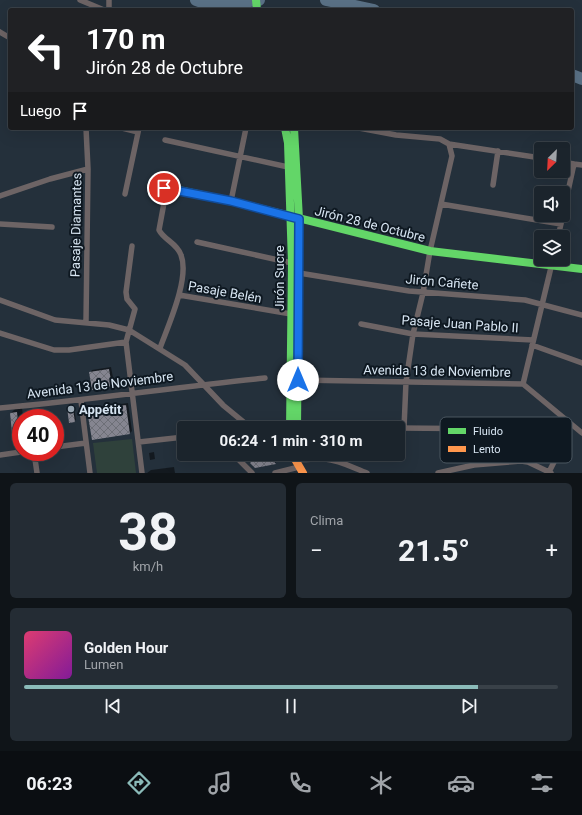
<!DOCTYPE html>
<html lang="es">
<head>
<meta charset="utf-8">
<style>
  :root { --surface:#1b242c; --page:#242c34; --text:#f1f3f6; --muted:#a0a4a9; --line:#394148; --accent:#8bbbb9 }
  body { margin:0; font-family:Roboto,sans-serif; background:var(--page); color:var(--text); height:100vh; display:flex; flex-direction:column; font-size:15px; white-space:nowrap }
  * { box-sizing:border-box; margin:0 }
  p { font-size:13px; color:var(--muted) }
  .icon { flex:none; width:22px; height:22px; fill:none; stroke:currentColor; stroke-width:2; stroke-linecap:round; stroke-linejoin:round }
  .map { position:relative; height:473px; overflow:hidden }
  .side { display:flex; flex-direction:column; gap:10px; padding:10px; background:#0f1418; flex:1 }
  .side>* { flex:none }
  .banner { position:absolute; left:8px; top:8px; width:566px; height:122px; border-radius:4px; box-shadow:0 4px 16px #0002,0 0 0 1px var(--line); background:#202124; color:#fff; overflow:hidden }
  .needle { width:26px; rotate:204deg }
  .buttons { position:absolute; left:534px; top:142px; display:grid; gap:8px }
  .buttons a { display:grid; place-items:center; width:36px; height:36px; border-radius:4px; background:var(--surface); box-shadow:0 4px 16px #0002,0 0 0 1px var(--line); font-size:20px }
  .speed { position:absolute; left:12px; top:409px; display:flex; gap:8px; font-size:20px; font-weight:700; text-align:center }
  .speed>* { display:grid; place-content:center; width:52px; height:52px; border-radius:50%; background:var(--surface); box-shadow:0 4px 16px #0002,0 0 0 1px var(--line); line-height:1 }
  .speed .limit { border:6px solid #d22; background:#fff; color:#111 }
  .pin { position:absolute; display:grid; place-items:center; width:34px; height:34px; color:#fff; margin:-17px; border:2px solid #fff; border-radius:50%; box-shadow:0 1px 4px #0007 }
  .me { position:absolute; width:44px; margin:-22px; rotate:0deg; stroke-linejoin:round; filter:drop-shadow(0 0 3px #0008) }
  .turn { display:flex; align-items:center; gap:14px; height:84px; padding:0 12px; font-size:18px }
  .turn .icon { width:52px; height:52px; stroke-width:2.5 }
  .turn b { display:block; font-size:28px; line-height:34px }
  .then { display:flex; align-items:center; height:38px; padding:0 12px; background:#0003; gap:8px; font-size:15px }
  .big { font-size:30px; font-weight:700; line-height:1.1 }
  .side .tile { flex:1; display:flex; flex-direction:column; justify-content:center; gap:6px; min-width:0; padding:0 14px; border-radius:6px; background:var(--page) }
  .side .dial { align-items:center; gap:0 }
  .dial b { font-size:52px; line-height:1 }
  .song { display:flex; align-items:center; gap:12px }
  .cover { width:48px; height:48px; border-radius:6px; background:linear-gradient(135deg,hsl(340 70% 55%),hsl(290 70% 35%)) }
  .played { height:4px; border-radius:2px; background:linear-gradient(90deg,var(--accent) 85%,var(--line) 85%) }
  .keys { display:flex; justify-content:space-around; direction:ltr }
  .heat { display:flex; justify-content:space-between; align-items:center; font-size:22px; direction:ltr }
  .side .tiles { flex:1; display:grid; gap:10px; grid-template-columns:1fr 1fr }
  .tile:last-child { grid-column:span 2 }
  .trip { position:absolute; left:177px; top:421px; width:228px; height:40px; border-radius:4px; background:var(--surface); box-shadow:0 4px 16px #0002,0 0 0 1px var(--line); font-weight:700; line-height:40px; text-align:center }
  .menu { display:flex; height:64px; justify-content:space-around; align-items:center; background:#0b0e12; color:var(--muted) }
  .menu .icon { width:28px; height:28px }
  .menu .selected { color:var(--accent) }
  .menu b { font-size:18px; color:var(--text) }
  .map>svg:first-child { display:block }
  .pitch { fill:#2f413b }
  .shadow { fill:#0007 }
  .lines { fill:none; stroke-linecap:round; stroke-linejoin:round }
  .river { stroke:#5a7186; stroke-width:12 }
  .building { fill:url(#building-cross-hatch) }
  .street { stroke:#6d6465; stroke-width:5.5 }
  .fast { stroke:#63d668; stroke-width:8 }
  .slow { stroke:#ff974d; stroke-width:8 }
  .route-casing { stroke:#114b97; stroke-width:10 }
  .route { stroke:#1a73e8; stroke-width:7 }
  .poi-dot { fill:#98a6b2; stroke:#0e1821; stroke-width:1.5 }
  .labels { text-anchor:middle; dominant-baseline:central; stroke-width:4; stroke-linejoin:round; paint-order:stroke }
  .street-label { font-size:13px; fill:#d7e5f2; stroke:#0e1821 }
  .poi-label { font-size:13px; font-weight:bold; fill:#d7e5f2; stroke:#0e1821; text-anchor:start }
  .key { fill:#0e1821; stroke:#4a5660; stroke-width:1 }
  .key-label { font-size:11px; fill:#d7e5f2 }
</style>
</head>
<body>
<div class="map">
<svg width="582" height="473" viewBox="0 0 582 473">
  <defs>
    <pattern id="building-cross-hatch" width="8" height="8" patternUnits="userSpaceOnUse"><rect width="8" height="8" fill="#858590"/><path d="M0 0l8 8M0 8l8-8" fill="none" stroke="#6d6f77"/></pattern>
  </defs>
  <rect width="100%" height="100%" fill="#24303b"/>
  <!-- pitch -->
  <path class="pitch" d="M132,439L136,473H97L93,443Z"/>
  <!-- shadow -->
  <path class="shadow" d="M111,367L114,383L111,385L90,373L92,370Z
    M128,403L132,431L130,433L88,411L91,408Z
    M22,407L23,418H21V429L13,432L11,413L16,408Z
    M69,407L74,408L76,420L74,421L68,408Z
    M154,452L155,459L150,460L149,453Z
    M261,454H271L277,461L275,463Z
    M174,467L175,473H147L151,470Z"/>
  <g class="lines">
    <!-- river -->
    <path class="river" d="M196,0C215,8 239,2 259,0
      M326,0L374,10
      M572,75L582,79"/>
  </g>
  <!-- building -->
  <path class="building" d="M109,369L112,386L92,390L89,372Z
    M126,405L130,434L92,440L87,410Z
    M67,407L73,409L75,422L69,423Z
    M17,412L19,432L12,433L10,413Z
    M260,454H267L276,464L255,468L250,463Z"/>
  <g class="lines">
    <!-- street -->
    <path class="street" d="M80,0L104,10
      M109,0V10
      M0,32L10,38
      M122,128L138,132
      M359,128L396,135L440,139L449,144L452,156L430,251L423,293L413,334L406,382L404,428
      M165,140L288,167
      M449,144L541,158
      M563,162L574,164L563,214
      M574,164L582,165
      M493,185L498,151
      M125,194L139,128
      M0,196L50,179L88,169
      M231,201L246,128
      M441,204L561,224
      M0,224L52,227
      M558,237L563,215
      M197,242L292,263
      M132,246L126,292L127,299L135,309L126,342L142,473
      M299,273L409,291L525,300L582,315
      M179,295L291,314
      M0,300L55,320L109,325L129,330L185,365L223,405L251,428
      M86,322L88,169L86,128
      M361,324L413,334L533,340
      M0,333L54,350H69L126,342
      M532,345L582,363
      M160,348C168,326 190,278 181,255C177,243 164,240 159,230L164,203L174,190
      M298,380L523,384L582,433
      M523,384L553,259
      M81,401L90,473
      M0,408C89,400 176,387 265,378
      M297,427L385,428
      M398,428L522,429L542,435L548,439L556,458L549,472
      M548,439L566,421
      M139,442L184,437
      M55,447L86,443
      M34,452L37,473
      M233,454L252,473
      M281,454C297,463 308,458 325,459C339,460 354,468 367,473
      M0,455L21,452
      M275,473L299,467
      M438,473L474,465L521,461L528,462L551,473"/>
    <!-- fast -->
    <path class="fast" d="M256,0L257,10
      M285,128L288,143L292,263L290,428
      M294,128L299,219L297,428
      M154,185L231,201L430,251L582,269"/>
    <!-- slow -->
    <path class="slow" d="M292,454L303,473"/>
  </g>
  <g class="lines">
    <defs>
      <path id="route" d="M164,188L231,201L299,219L298,380"/>
    </defs>
    <!-- route casing -->
    <use href="#route" class="route-casing"/>
    <!-- route -->
    <use href="#route" class="route"/>
  </g>
  <!-- markers -->
  <circle class="poi-dot" cx="71" cy="409" r="4"/>
  <g class="labels">
    <!-- street labels -->
    <g class="street-label">
      <text transform="translate(370 224) rotate(14)">Jirón 28 de Octubre</text>
      <text transform="translate(76 225) rotate(-89)">Pasaje Diamantes</text>
      <text transform="translate(279 278) rotate(-90)">Jirón Sucre</text>
      <text transform="translate(442 282) rotate(5)">Jirón Cañete</text>
      <text transform="translate(225 292) rotate(10)">Pasaje Belén</text>
      <text transform="translate(460 324) rotate(4)">Pasaje Juan Pablo II</text>
      <text transform="translate(437 371) rotate(1)">Avenida 13 de Noviembre</text>
      <text transform="translate(100 385) rotate(-7)">Avenida 13 de Noviembre</text>
    </g>
    <!-- poi labels -->
    <g class="poi-label">
      <text x="79" y="409">Appétit</text>
    </g>
  </g>
  <!-- legend -->
  <rect x="440" y="417" width="132" height="46" rx="6" class="key"/>
  <rect x="448" y="428" width="18" height="6" fill="#63d668"/>
  <rect x="448" y="446" width="18" height="6" fill="#ff974d"/>
  <g class="key-label">
    <text x="473" y="435">Fluido</text>
    <text x="473" y="453">Lento</text>
  </g>
</svg>
<div class="buttons">
<a><svg class="needle" viewBox="-14 -14 28 28"><path d="M0-13l5 13h-10z" fill="#e53935"/><path d="M0 13l5-13h-10z" fill="#a0a4a9"/></svg></a>
<a><svg class="icon" aria-label="sound" viewBox="0 0 24 24"><path d="M4 9h4l5-4v14l-5-4H4zM17 9q2 3 0 6"/></svg></a>
<a><svg class="icon" aria-label="layers" viewBox="0 0 24 24"><path d="M12 4l9 5-9 5-9-5zM3 14l9 5 9-5"/></svg></a>
</div>
<div class="speed"><div class="limit">40</div></div>
<div class="pin" style="left:164px;top:188px;background:#d93025"><svg class="icon" aria-label="arrive" viewBox="0 0 24 24"><path d="M6 21V4h12l-3 4 3 4H6"/></svg></div>
<svg class="me" style="left:298px;top:380px" viewBox="-20 -20 40 40"><circle r="19" fill="#fff"/><path d="M0-13L10 11 0 6-10 11z" fill="#1a73e8"/></svg>
<div class="trip">06:24 · 1 min · 310 m</div>
<div class="banner">
<div class="turn"><svg class="icon" aria-label="left" viewBox="0 0 24 24"><path d="M17 20v-9H6M10 6l-5 5 5 5"/></svg><div><b>170 m</b>Jirón 28 de Octubre</div></div>
<div class="then">Luego<svg class="icon" aria-label="arrive" viewBox="0 0 24 24"><path d="M6 21V4h12l-3 4 3 4H6"/></svg></div>
</div>
</div>
<section class="side">
<div class="tiles">
<div class="tile dial"><b>38</b><p>km/h</p></div>
<div class="tile"><p>Clima</p>
<div class="heat"><a>−</a><b class="big">21.5°</b><a>+</a></div>
</div>
<div class="tile">
<div class="song"><i class="cover"></i><div><b>Golden Hour</b><p>Lumen</p></div></div>
<div class="played"></div>
<div class="keys"><svg class="icon" aria-label="previous" viewBox="0 0 24 24"><path d="M18 5L8 12l10 7zM5 5v14"/></svg><svg class="icon" aria-label="pause" viewBox="0 0 24 24"><path d="M8 5v14M16 5v14"/></svg><svg class="icon" aria-label="next" viewBox="0 0 24 24"><path d="M6 5l10 7-10 7zM19 5v14"/></svg></div>
</div>
</div>
</section>
<nav class="menu">
<b>06:23</b>
<svg class="icon selected" aria-label="directions" viewBox="0 0 24 24"><path d="M12 3l9 9-9 9-9-9zM9 14v-3h6M13 9l2 2-2 2"/></svg>
<svg class="icon" aria-label="music" viewBox="0 0 24 24"><path d="M9 18V5l10-2v13"/><circle cx="6" cy="18" r="3"/><circle cx="16" cy="16" r="3"/></svg>
<svg class="icon" aria-label="phone" viewBox="0 0 24 24"><path d="M5 4h4l2 5-3 2q2 4 5 5l2-3 5 2v4C11 20 4 13 5 4z"/></svg>
<svg class="icon" aria-label="climate" viewBox="0 0 24 24"><path d="M12 3v18M4 7l16 10M4 17L20 7"/></svg>
<svg class="icon" aria-label="car" viewBox="0 0 24 24"><path d="M5 17H2v-5l4-1 3-4h7l3 4 3 1v5h-3M9 17h6M6 11h13"/><circle cx="7" cy="17" r="2"/><circle cx="17" cy="17" r="2"/></svg>
<svg class="icon" aria-label="filters" viewBox="0 0 24 24"><path d="M4 7h16M4 17h16"/><circle cx="9" cy="7" r="2"/><circle cx="15" cy="17" r="2"/></svg>
</nav>
</body>
</html>
